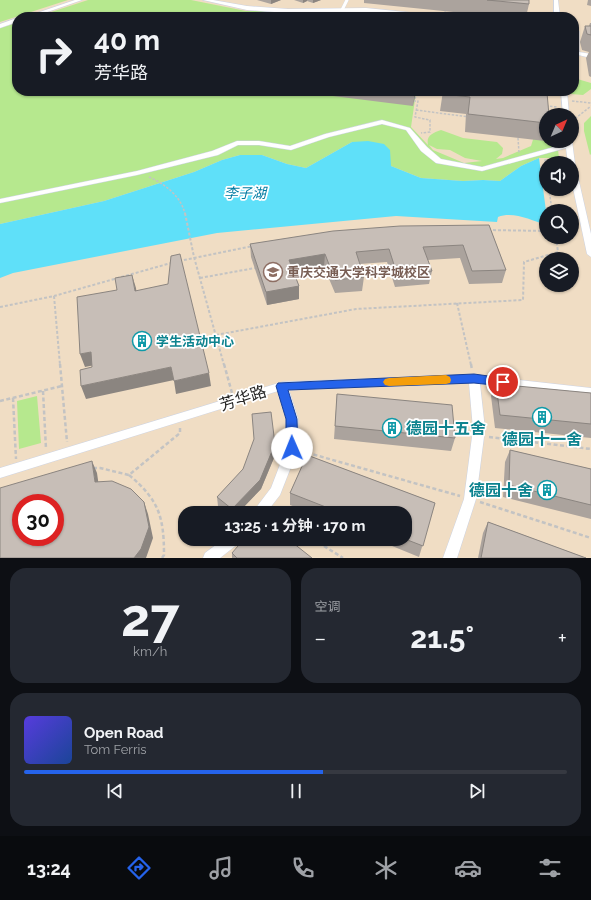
<!DOCTYPE html>
<html lang="zh">
<head>
<meta charset="utf-8">
<style>
  :root { --surface:#171b24; --page:#242831; --text:#f1f3f6; --muted:#9ea1a6; --line:#363941; --accent:#2563eb }
  body { margin:0; font-family:Raleway,"Noto Sans SC",sans-serif; background:var(--page); color:var(--text); height:100vh; display:flex; flex-direction:column; font-size:15px; white-space:nowrap }
  * { box-sizing:border-box; margin:0 }
  p { font-size:13px; color:var(--muted) }
  .icon { flex:none; width:22px; height:22px; fill:none; stroke:currentColor; stroke-width:2; stroke-linecap:round; stroke-linejoin:round }
  .map { position:relative; height:558px; overflow:hidden }
  .details { display:flex; flex-direction:column; gap:10px; padding:10px; background:#0d0f14; flex:1 }
  .details>* { flex:none }
  .guide { position:absolute; left:12px; top:12px; width:567px; height:84px; border-radius:16px; box-shadow:0 1px 3px #0004; background:#171b24; color:var(--text); overflow:hidden }
  .needle { width:26px; rotate:44deg }
  .buttons { position:absolute; left:539px; top:108px; display:grid; gap:8px }
  .buttons a { display:grid; place-items:center; width:40px; height:40px; border-radius:50%; background:var(--surface); box-shadow:0 1px 3px #0004; font-size:20px }
  .speed { position:absolute; left:12px; top:494px; display:flex; gap:8px; font-size:20px; font-weight:700; text-align:center }
  .speed>* { display:grid; place-content:center; width:52px; height:52px; border-radius:50%; background:var(--surface); box-shadow:0 1px 3px #0004; line-height:1 }
  .speed .limit { border:6px solid #d22; background:#fff; color:#111 }
  .pin { position:absolute; display:grid; place-items:center; width:34px; height:34px; color:#fff; margin:-17px; border:2px solid #fff; border-radius:50%; box-shadow:0 1px 4px #0007 }
  .me { position:absolute; width:44px; margin:-22px; rotate:359deg; stroke-linejoin:round; filter:drop-shadow(0 0 3px #0008) }
  .turn { display:flex; align-items:center; gap:14px; height:84px; padding:0 16px; font-size:18px }
  .turn .icon { width:52px; height:52px; stroke-width:2.5 }
  .turn b { display:block; font-size:28px; line-height:34px }
  .big { font-size:30px; font-weight:700; line-height:1.1 }
  .details .tile { flex:1; display:flex; flex-direction:column; justify-content:center; gap:6px; min-width:0; padding:0 14px; border-radius:16px; background:var(--page) }
  .details .dial { align-items:center; gap:0 }
  .dial b { font-size:52px; line-height:1 }
  .song { display:flex; align-items:center; gap:12px }
  .cover { width:48px; height:48px; border-radius:6px; background:linear-gradient(135deg,hsl(250 70% 55%),hsl(220 70% 35%)) }
  .played { height:4px; border-radius:2px; background:linear-gradient(90deg,var(--accent) 55%,var(--line) 55%) }
  .keys { display:flex; justify-content:space-around; direction:ltr }
  .heat { display:flex; justify-content:space-between; align-items:center; font-size:22px; direction:ltr }
  .details .tiles { flex:1; display:grid; gap:10px; grid-template-columns:1fr 1fr }
  .tile:last-child { grid-column:span 2 }
  .trip { position:absolute; left:178px; top:506px; width:234px; height:40px; border-radius:16px; background:var(--surface); box-shadow:0 1px 3px #0004; font-weight:700; line-height:40px; text-align:center }
  .dock { display:flex; height:64px; justify-content:space-around; align-items:center; background:#090b0e; color:var(--muted) }
  .dock .icon { width:28px; height:28px }
  .dock .current { color:var(--accent) }
  .dock b { font-size:18px; color:var(--text) }
  .map>svg:first-child { display:block }
  .education { fill:#f0ddc4; fill-rule:evenodd }
  .green { fill:#b6e88e; fill-rule:evenodd }
  .water { fill:#5fe0f9 }
  .lines { fill:none; stroke-linecap:round; stroke-linejoin:round }
  .lane-casing { stroke:#ccd3e3; stroke-width:3.5 }
  .street-casing { stroke:#ccd3e3; stroke-width:1 }
  .path-far3 { stroke:#c3c3c3; stroke-width:1; stroke-dasharray:2 1; stroke-linecap:butt }
  .path-far2 { stroke:#c3c3c3; stroke-width:1.5; stroke-dasharray:2.5 1.5; stroke-linecap:butt }
  .path-far1 { stroke:#c3c3c3; stroke-width:2; stroke-dasharray:3 2; stroke-linecap:butt }
  .path { stroke:#c3c3c3; stroke-width:2.5; stroke-dasharray:4 2.5; stroke-linecap:butt }
  .lane { stroke:#fff; stroke-width:3 }
  .street { fill:#fff; fill-rule:evenodd }
  .wall { fill:#aba39d }
  .shaded-wall { fill:#8b8580 }
  .building { fill:#c7beb7; stroke:#8b8580; fill-rule:evenodd }
  .route { fill:#2563eb; stroke:#184099 }
  .slow { fill:#f59e0b }
  .labels { text-anchor:middle; dominant-baseline:central; stroke-width:3.5; stroke-linejoin:round; paint-order:stroke }
  .education-label { font-size:13px; font-weight:bold; fill:#785e54; stroke:#fff; text-anchor:start }
  .culture-label { font-size:13px; font-weight:bold; fill:#0d838f; stroke:#fff; text-anchor:start }
  .water-label { font-size:14px; font-style:italic; fill:#017ba2; stroke:#fff }
  .near-street-label { font-size:16px; fill:#272727; stroke:#fff }
  .near-culture-label { font-size:16px; font-weight:bold; fill:#0d838f; stroke:#fff; text-anchor:start }
</style>
</head>
<body>
<div class="map">
<svg width="591" height="558" viewBox="0 0 591 558">
  <rect width="100%" height="100%" fill="#ece1d7"/>
  <!-- education -->
  <path class="education" d="M0,0H591V558H0ZM17,17H574V91H17ZM546,115H572V141H546ZM546,163H572V189H546ZM546,211H572V237H546ZM546,259H572V285H546ZM21,503H55V537H21ZM185,513H405V539H185Z"/>
  <!-- green -->
  <path class="green" d="M0,0H68L0,22Z
    M88,0H191L246,11L348,12L414,17H36Z
    M17,23V91H400L416,93L411,127L428,145C426,136 432,133 441,130L463,138L497,142L503,148L502,154L496,159L503,158L531,146L542,111L558,112V115H546V141H557L559,158H539L521,166L500,181L483,180L463,181L421,178L391,166L352,142L306,168L287,164L262,155H240L222,160L194,172L104,201L0,224V28ZM429,145L437,149L450,150L465,158L482,161L464,163L433,150Z
    M574,78L591,83V89L583,95L571,94V91H574V87L576,86Z
    M591,116V154L590,155L584,131V123Z
    M37,396L41,443L19,449L17,401Z"/>
  <!-- water -->
  <path class="water" d="M368,141L384,144L390,150L391,166L421,178L463,181L483,180L500,181L521,166L539,158L546,211V225C531,220 513,211 498,217L497,222L396,216L217,233L13,273L0,278V224L104,201L194,172L222,160L240,155H262L287,164L306,168L352,142Z"/>
  <g class="lines">
    <defs>
      <path id="lane" d="M342,10L347,0"/>
      <path id="street" d="M75,0H82L33,17H25Z
        M203,0H213L247,6L288,9L366,8L435,15L438,17H420L366,12L288,13L247,10Z
        M554,0H558L560,17H554Z
        M17,18V22L0,28V24Z
        M574,30L579,31V52L591,54V58L574,54Z
        M561,91H567L569,115H563Z
        M382,120L410,128L427,147L441,159L482,167L565,144L564,141H572L575,164L591,234V257L587,254L572,183V163H568L566,148L482,171L436,163L421,151L406,130L382,124L329,137L291,150L259,145H238L218,155L137,175L0,203V199L137,171L212,151L237,141H259L290,146L325,134Z
        M474,375L591,388V396L480,384L485,429L476,499L457,558H443L464,499L473,429L469,383L289,390L298,419V449L280,495L266,513H252L271,488L286,449V419L278,391L0,478V468L282,382Z
        M224,539H240L239,543L220,558H203L205,553Z"/>
    </defs>
    <!-- lane casing -->
    <use href="#lane" class="lane-casing"/>
    <!-- street casing -->
    <use href="#street" class="street-casing"/>
    <!-- path-far3 -->
    <path class="path-far3" d="M445,11L446,17
      M420,91L445,94
      M417,94L418,91"/>
    <!-- path-far2 -->
    <path class="path-far2" d="M417,93L414,101H418L415,117L430,120V132L421,133
      M440,93L445,94
      M572,101L591,103
      M546,106L558,107
      M416,110L469,117
      M572,121L591,106
      M518,138L519,153
      M546,165L545,160L563,162
      M149,177C165,184 181,196 185,214
      M549,189L552,211"/>
    <!-- path-far1 -->
    <path class="path-far1" d="M185,213L194,257L224,365
      M488,230L546,231
      M179,261L253,246
      M200,278L255,268
      M54,296L60,365
      M457,303L471,365
      M0,307L54,296L171,263
      M216,335L356,309L523,300L524,262L558,252L556,237"/>
    <!-- path -->
    <path class="path" d="M60,364L67,442
      M224,364L232,393
      M471,364L472,370
      M43,391L46,449
      M13,398L16,459
      M0,401L62,386
      M489,437L591,449
      M301,451L460,496
      M93,468H100L129,475L180,433V427
      M129,475C159,500 164,517 164,555L162,558
      M480,502L591,538
      M313,539L343,558"/>
    <!-- lane -->
    <use href="#lane" class="lane"/>
    <!-- street -->
    <use href="#street" class="street"/>
  </g>
  <!-- wall -->
  <path class="wall" d="M257,0H281L271,4Z
    M294,0H321L313,3L307,1L303,3Z
    M364,0H529V4L526,17H503L364,3Z
    M588,0H591V6L587,5Z
    M590,23H591V77L589,76L586,58L589,52L582,50L580,42L585,26H589Z
    M333,91H416L413,106L333,96Z
    M443,91H545L546,137L545,141L465,132L466,114L440,111Z
    M489,225L506,270L502,283L469,284L460,258L428,260L432,271L429,284L395,287L387,262L360,264L364,277L362,291L335,293L324,267L294,272L299,286V299L267,305L251,257L250,244Z
    M496,384L591,393V438L495,428L491,396Z
    M337,394L455,438L451,451L334,439Z
    M275,444L276,453L261,489L238,513H227L218,506L217,497Z
    M510,450L591,469V519L503,497L505,462Z
    M307,455L435,503L419,557L375,539H405V513H311L290,505V493Z
    M488,522L586,558H478L483,533Z
    M232,553L312,558H232Z"/>
  <!-- shaded-wall -->
  <path class="shaded-wall" d="M271,0H281L271,4Z
    M303,0H307V1L303,3Z
    M313,0H321L313,3Z
    M415,91H416L413,106Z
    M325,254L324,267L289,273V260Z
    M132,275L136,288L138,304L135,291Z
    M299,286V299L267,305L266,292Z
    M91,352L95,365L85,367L80,354Z
    M171,367L174,380L86,399L81,386Z
    M209,373L211,386L176,394L174,381Z
    M275,444L276,453L261,489L238,513H233L232,509Z
    M92,461L97,473L100,494L95,482Z
    M144,502L148,514L153,538L146,558H134Z"/>
  <!-- building -->
  <path class="building" d="M487,0H529V4Z
    M585,26H591V35L587,34Z
    M443,91H545L546,93H547L549,115H546V123L468,114L470,97L443,94Z
    M489,225L506,270L472,271L463,245L423,247L432,271L397,274L389,249L356,252L364,277L335,280L325,254L289,260L299,286L266,292L250,244L333,231L400,226Z
    M180,254L209,373L174,381L171,367L81,386L80,370L92,367L91,352L80,354L77,297L117,290L115,278L132,275L135,291L168,284L171,256Z
    M496,384L591,393V424L500,415Z
    M337,394L452,405L455,438L335,426Z
    M271,412L275,444L260,480L232,509L217,497L243,469L254,439L252,414Z
    M510,450L591,469V505L509,485Z
    M307,455L435,503L423,546L405,539V513H341L290,493Z
    M92,461L95,482L112,481L131,489L144,502L149,527L141,549L134,558H0V488ZM21,503H55V537H21Z
    M488,522L586,558H481Z
    M244,539H288L312,558H237L232,553Z"/>
  <!-- route -->
  <path class="route" d="M474,374L503,378L507,379L509,382L507,385L503,386L474,383L288,390L297,419L298,448L296,452L292,454L288,452L286,448V419L276,386L278,383Z"/>
  <!-- slow -->
  <path class="slow" d="M446,375L450,377L451,380L450,383L446,384L389,386L385,385L383,382L385,379L389,378Z"/>
  <!-- icons -->
  <defs>
    <symbol id="university-ring" viewBox="-11 -11 22 22"><circle r="9.5" fill="#fff" stroke="#8d6e63" stroke-width="1.5"/><path d="M0-5L7-2L0 1L-7-2ZM-4 1L0 2.5L4 1V4Q0 6-4 4Z" fill="#8d6e63"/></symbol>
    <symbol id="building-ring" viewBox="-11 -11 22 22"><circle r="9.5" fill="#fff" stroke="#0f9aa8" stroke-width="1.5"/><path d="M-4-6H4V6H1V3H-1V6H-4ZM-2.5-4.3h1.7v1.8h-1.7ZM.8-4.3h1.7v1.8H.8ZM-2.5-1h1.7V.8h-1.7ZM.8-1h1.7V.8H.8Z" fill="#0f9aa8"/></symbol>
  </defs>
  <g fill-rule="evenodd">
    <use href="#university-ring" x="262" y="261" width="22" height="22"/>
    <use href="#building-ring" x="131" y="330" width="22" height="22"/>
    <use href="#building-ring" x="531" y="406" width="22" height="22"/>
    <use href="#building-ring" x="381" y="417" width="22" height="22"/>
    <use href="#building-ring" x="536" y="479" width="22" height="22"/>
  </g>
  <g class="labels">
    <!-- education labels -->
    <g class="education-label">
      <text x="287" y="272">重庆交通大学科学城校区</text>
    </g>
    <!-- culture labels -->
    <g class="culture-label">
      <text x="156" y="341">学生活动中心</text>
    </g>
    <!-- water labels -->
    <g class="water-label">
      <text x="245" y="193">李子湖</text>
    </g>
    <!-- near-street labels -->
    <g class="near-street-label">
      <text transform="translate(243 398) rotate(-18)">芳华路</text>
    </g>
    <!-- near-culture labels -->
    <g class="near-culture-label">
      <text x="406" y="428">德园十五舍</text>
      <text x="542" y="439" text-anchor="middle">德园十一舍</text>
      <text x="533" y="490" text-anchor="end">德园十舍</text>
    </g>
  </g>
</svg>
<div class="buttons">
<a><svg class="needle" viewBox="-14 -14 28 28"><path d="M0-13l5 13h-10z" fill="#e53935"/><path d="M0 13l5-13h-10z" fill="#9ea1a6"/></svg></a>
<a><svg class="icon" aria-label="sound" viewBox="0 0 24 24"><path d="M4 9h4l5-4v14l-5-4H4zM17 9q2 3 0 6"/></svg></a>
<a><svg class="icon" aria-label="search" viewBox="0 0 24 24"><circle cx="10" cy="10" r="6"/><path d="M15 15l6 6"/></svg></a>
<a><svg class="icon" aria-label="layers" viewBox="0 0 24 24"><path d="M12 4l9 5-9 5-9-5zM3 14l9 5 9-5"/></svg></a>
</div>
<div class="speed"><div class="limit">30</div></div>
<div class="pin" style="left:503px;top:382px;background:#d93025"><svg class="icon" aria-label="arrive" viewBox="0 0 24 24"><path d="M6 21V4h12l-3 4 3 4H6"/></svg></div>
<svg class="me" style="left:292px;top:448px" viewBox="-20 -20 40 40"><circle r="19" fill="#fff"/><path d="M0-13L10 11 0 6-10 11z" fill="#2563eb"/></svg>
<div class="trip">13:25 · 1 分钟 · 170 m</div>
<div class="guide">
<div class="turn"><svg class="icon" aria-label="right" viewBox="0 0 24 24"><path d="M7 20v-9h11M14 6l5 5-5 5"/></svg><div><b>40 m</b>芳华路</div></div>
</div>
</div>
<section class="details">
<div class="tiles">
<div class="tile dial"><b>27</b><p>km/h</p></div>
<div class="tile"><p>空调</p>
<div class="heat"><a>−</a><b class="big">21.5°</b><a>+</a></div>
</div>
<div class="tile">
<div class="song"><i class="cover"></i><div><b>Open Road</b><p>Tom Ferris</p></div></div>
<div class="played"></div>
<div class="keys"><svg class="icon" aria-label="previous" viewBox="0 0 24 24"><path d="M18 5L8 12l10 7zM5 5v14"/></svg><svg class="icon" aria-label="pause" viewBox="0 0 24 24"><path d="M8 5v14M16 5v14"/></svg><svg class="icon" aria-label="next" viewBox="0 0 24 24"><path d="M6 5l10 7-10 7zM19 5v14"/></svg></div>
</div>
</div>
</section>
<nav class="dock">
<b>13:24</b>
<svg class="icon current" aria-label="directions" viewBox="0 0 24 24"><path d="M12 3l9 9-9 9-9-9zM9 14v-3h6M13 9l2 2-2 2"/></svg>
<svg class="icon" aria-label="music" viewBox="0 0 24 24"><path d="M9 18V5l10-2v13"/><circle cx="6" cy="18" r="3"/><circle cx="16" cy="16" r="3"/></svg>
<svg class="icon" aria-label="phone" viewBox="0 0 24 24"><path d="M5 4h4l2 5-3 2q2 4 5 5l2-3 5 2v4C11 20 4 13 5 4z"/></svg>
<svg class="icon" aria-label="climate" viewBox="0 0 24 24"><path d="M12 3v18M4 7l16 10M4 17L20 7"/></svg>
<svg class="icon" aria-label="car" viewBox="0 0 24 24"><path d="M5 17H2v-5l4-1 3-4h7l3 4 3 1v5h-3M9 17h6M6 11h13"/><circle cx="7" cy="17" r="2"/><circle cx="17" cy="17" r="2"/></svg>
<svg class="icon" aria-label="filters" viewBox="0 0 24 24"><path d="M4 7h16M4 17h16"/><circle cx="9" cy="7" r="2"/><circle cx="15" cy="17" r="2"/></svg>
</nav>
</body>
</html>
